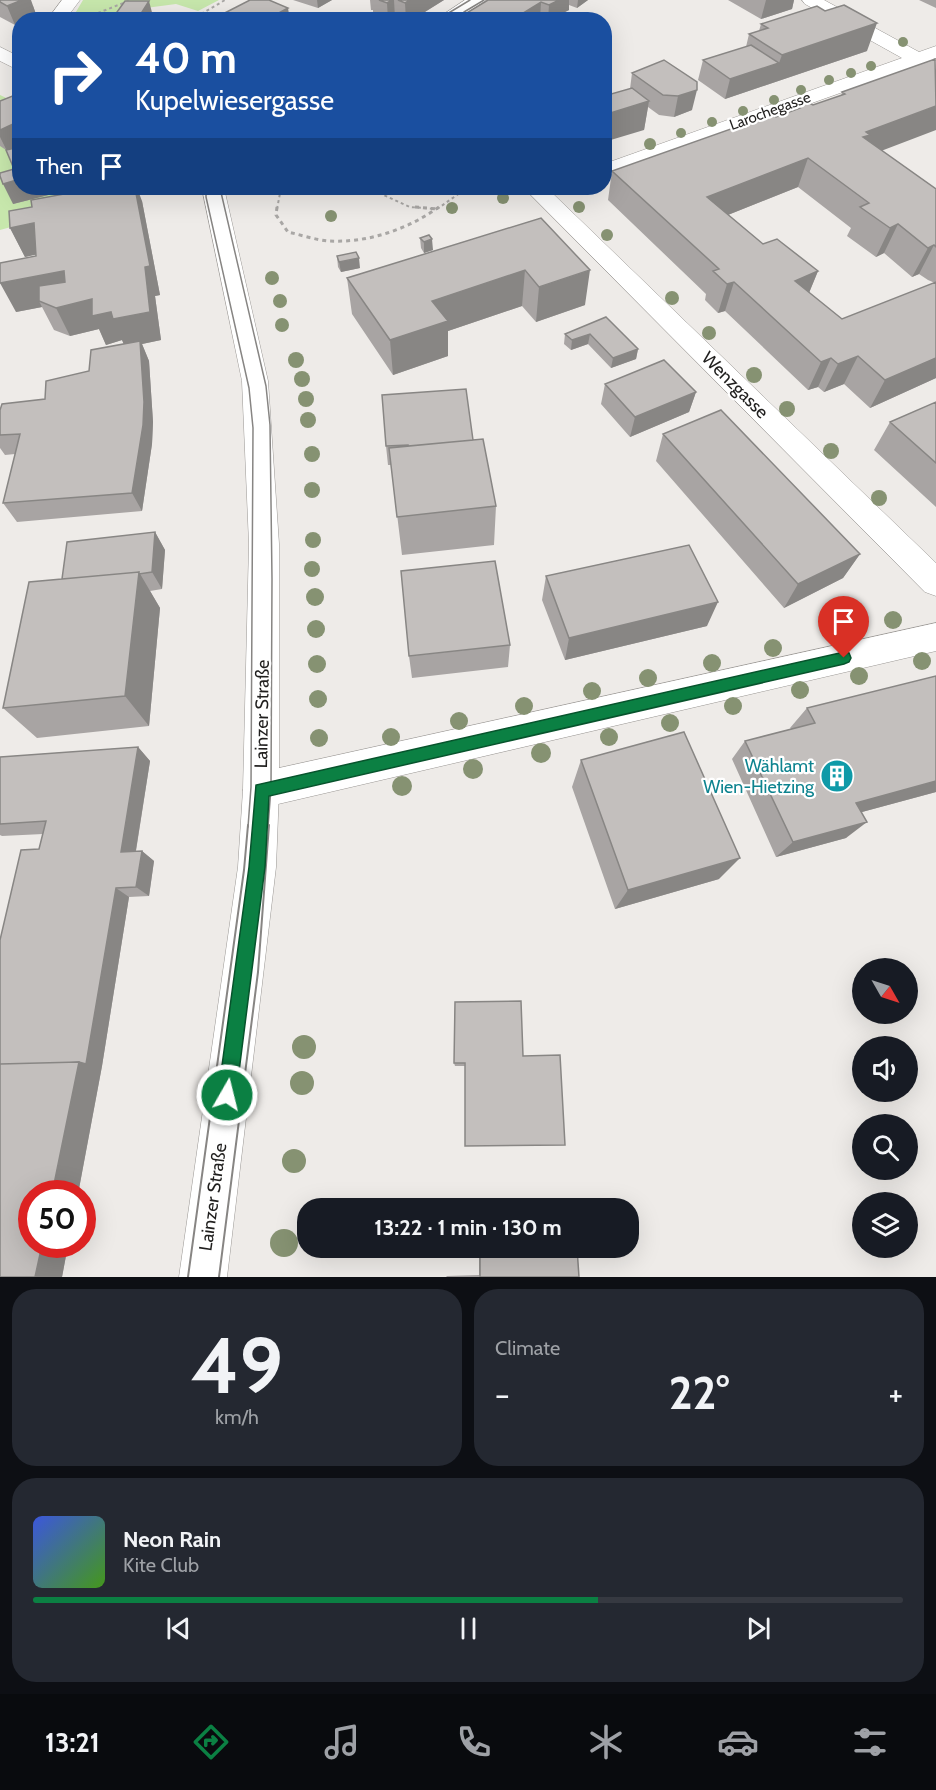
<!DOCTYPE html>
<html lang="en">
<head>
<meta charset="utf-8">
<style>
  :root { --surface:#171b24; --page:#242831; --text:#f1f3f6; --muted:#9ea1a6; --line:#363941; --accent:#0b8043 }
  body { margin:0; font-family:Cabin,sans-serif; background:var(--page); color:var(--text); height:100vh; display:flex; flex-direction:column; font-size:22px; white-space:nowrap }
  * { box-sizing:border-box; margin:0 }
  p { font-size:20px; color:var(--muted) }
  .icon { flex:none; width:33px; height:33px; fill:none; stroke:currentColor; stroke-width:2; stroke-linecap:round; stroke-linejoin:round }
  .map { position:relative; height:1277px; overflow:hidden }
  .side { display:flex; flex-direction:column; gap:12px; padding:12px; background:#0d0f14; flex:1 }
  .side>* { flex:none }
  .top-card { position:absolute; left:12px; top:12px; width:600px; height:183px; border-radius:24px; box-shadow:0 6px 24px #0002; background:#1a4fa0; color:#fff; overflow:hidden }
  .needle { width:39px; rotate:129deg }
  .controls { position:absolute; left:852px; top:958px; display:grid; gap:12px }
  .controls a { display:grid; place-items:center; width:66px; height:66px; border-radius:50%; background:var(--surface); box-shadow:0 6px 24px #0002; font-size:30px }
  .speed { position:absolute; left:18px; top:1180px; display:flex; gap:12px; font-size:30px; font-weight:700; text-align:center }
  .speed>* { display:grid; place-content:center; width:78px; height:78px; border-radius:50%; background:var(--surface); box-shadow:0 6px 24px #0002; line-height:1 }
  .speed .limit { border:9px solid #d22; background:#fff; color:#111 }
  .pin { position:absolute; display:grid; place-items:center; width:51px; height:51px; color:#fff; margin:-62px -26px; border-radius:50% 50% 50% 0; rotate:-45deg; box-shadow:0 0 6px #0007 }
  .pin .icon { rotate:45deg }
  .me { position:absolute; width:66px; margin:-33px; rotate:8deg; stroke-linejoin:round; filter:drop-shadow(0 0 4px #0008) }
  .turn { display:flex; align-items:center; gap:21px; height:126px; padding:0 24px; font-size:27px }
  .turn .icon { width:78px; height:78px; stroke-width:2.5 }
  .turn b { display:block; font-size:42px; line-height:51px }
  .then { display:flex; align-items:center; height:57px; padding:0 24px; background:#0003; gap:12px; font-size:22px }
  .big { font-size:45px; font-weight:700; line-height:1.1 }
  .side .widget { flex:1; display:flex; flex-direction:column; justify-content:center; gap:9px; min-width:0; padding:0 21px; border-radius:24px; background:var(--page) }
  .side .dial { align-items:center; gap:0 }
  .dial b { font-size:78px; line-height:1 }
  .song { display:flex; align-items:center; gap:18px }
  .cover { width:72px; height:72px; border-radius:9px; background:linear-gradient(135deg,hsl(230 70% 55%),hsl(100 70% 35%)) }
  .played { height:6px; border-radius:3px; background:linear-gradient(90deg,var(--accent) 65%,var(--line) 65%) }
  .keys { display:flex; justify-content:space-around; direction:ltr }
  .heat { display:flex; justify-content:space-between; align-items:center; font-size:33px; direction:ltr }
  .side .tiles { flex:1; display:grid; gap:12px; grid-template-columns:1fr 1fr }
  .widget:last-child { grid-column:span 2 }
  .trip { position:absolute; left:297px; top:1198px; width:342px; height:60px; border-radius:24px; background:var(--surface); box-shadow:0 6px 24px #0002; font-weight:700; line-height:60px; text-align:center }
  .menu { display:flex; height:96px; justify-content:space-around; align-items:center; background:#090b0e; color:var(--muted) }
  .menu .icon { width:42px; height:42px }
  .menu .selected { color:var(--accent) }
  .menu b { font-size:27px; color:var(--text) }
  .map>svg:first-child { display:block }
  .green { fill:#c7e7ac }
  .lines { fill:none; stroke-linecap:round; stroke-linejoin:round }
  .street-casing { stroke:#9a9794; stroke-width:1 }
  .secondary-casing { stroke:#9a9794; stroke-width:1 }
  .path-far1 { stroke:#a9a7a5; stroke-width:2; stroke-dasharray:3 3; stroke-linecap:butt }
  .path { stroke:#a9a7a5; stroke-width:3; stroke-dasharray:4 4; stroke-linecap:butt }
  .street { fill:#fff; fill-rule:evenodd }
  .secondary { fill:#fff; fill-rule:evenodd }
  .tram-far1 { stroke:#878583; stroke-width:1.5 }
  .tram { stroke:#878583; stroke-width:2 }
  .tree { fill:#869272 }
  .wall { fill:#a8a4a3; fill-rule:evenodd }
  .shaded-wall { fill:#888684 }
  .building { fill:#c3bfbd; stroke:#888684; stroke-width:1.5 }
  .route { fill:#0b8043; stroke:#07532c; stroke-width:1.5 }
  .labels { text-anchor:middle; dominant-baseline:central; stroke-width:4.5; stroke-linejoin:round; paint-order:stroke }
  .far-street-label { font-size:15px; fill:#201f1e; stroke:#fff }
  .street-label { font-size:18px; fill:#201f1e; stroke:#fff }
  .culture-label { font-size:18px; fill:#0d838f; stroke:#fff; text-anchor:end }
</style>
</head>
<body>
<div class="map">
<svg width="936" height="1277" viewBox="0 0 936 1277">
  <rect width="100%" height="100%" fill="#eeebe8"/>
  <!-- green -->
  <path class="green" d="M83,0H219L198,11L176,4L138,9L109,19H76L73,17Z
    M0,95L19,104L20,188H154L0,230Z"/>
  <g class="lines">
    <defs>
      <path id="street" d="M62,0H80L65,20H47Z
        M802,0H824L919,52L936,46V58L933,59L936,61V69L929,71L916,66L604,177V164L902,58L805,4Z
        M0,47L20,57V71L0,61Z
        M524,188H547L936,563V596L925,592Z
        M936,623V651L261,808L248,802L243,790L248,778L261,772Z"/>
      <path id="secondary" d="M465,0H486L457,20H435Z
        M202,188H224L268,381L279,544V790L276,867L227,1277H179L238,867L243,790L249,544L242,381Z"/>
    </defs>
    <!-- street casing -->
    <use href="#street" class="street-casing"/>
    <!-- secondary casing -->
    <use href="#secondary" class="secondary-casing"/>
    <!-- path-far1 -->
    <path class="path-far1" d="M98,13L131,0
      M191,20L225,0
      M368,188L410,207L436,209
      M277,209L281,188
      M437,209L467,188"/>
    <!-- path -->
    <path class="path" d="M277,207L276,215L288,232C301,235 316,240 329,241C369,243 408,229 439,207
      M415,207L438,209"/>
    <!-- street -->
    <use href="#street" class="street"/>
    <!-- secondary -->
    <use href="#secondary" class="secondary"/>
    <!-- tram-far1 -->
    <path class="tram-far1" d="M464,12L484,0
      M437,20L470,0
      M206,188V197L249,388L253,428L251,787L248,827
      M220,188L266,386L270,425L272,579L271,788L268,827"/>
    <!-- tram -->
    <path class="tram" d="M188,1277L244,870L248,825
      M219,1277L258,972L269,825"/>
  </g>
  <!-- trees -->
  <g class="tree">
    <circle cx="903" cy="42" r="5"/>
    <circle cx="871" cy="66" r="5"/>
    <circle cx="851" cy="73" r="5"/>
    <circle cx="829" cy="80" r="5"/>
    <circle cx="801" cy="90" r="5"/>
    <circle cx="774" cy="100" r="5"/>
    <circle cx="743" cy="111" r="5"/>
    <circle cx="712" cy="122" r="5"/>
    <circle cx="681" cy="133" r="5"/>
    <circle cx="650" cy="144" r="6"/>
    <circle cx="503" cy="198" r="6"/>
    <circle cx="579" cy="207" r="6"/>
    <circle cx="452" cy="208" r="6"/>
    <circle cx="331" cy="216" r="6"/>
    <circle cx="607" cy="235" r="6"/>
    <circle cx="272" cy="278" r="7"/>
    <circle cx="672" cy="298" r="7"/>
    <circle cx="280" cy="301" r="7"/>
    <circle cx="282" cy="325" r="7"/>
    <circle cx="709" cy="333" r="7"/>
    <circle cx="296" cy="360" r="8"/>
    <circle cx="754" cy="375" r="8"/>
    <circle cx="302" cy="379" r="8"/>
    <circle cx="306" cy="399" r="8"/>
    <circle cx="787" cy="409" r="8"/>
    <circle cx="308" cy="420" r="8"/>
    <circle cx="831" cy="451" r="8"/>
    <circle cx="312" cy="454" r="8"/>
    <circle cx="312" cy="490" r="8"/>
    <circle cx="879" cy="498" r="8"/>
    <circle cx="313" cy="540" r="8"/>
    <circle cx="312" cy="569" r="8"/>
    <circle cx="315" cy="597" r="9"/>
    <circle cx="893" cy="620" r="9"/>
    <circle cx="316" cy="629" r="9"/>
    <circle cx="773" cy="648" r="9"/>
    <circle cx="922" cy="661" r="9"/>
    <circle cx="712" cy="663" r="9"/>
    <circle cx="317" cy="664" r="9"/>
    <circle cx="859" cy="676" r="9"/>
    <circle cx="648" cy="678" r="9"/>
    <circle cx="800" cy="690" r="9"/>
    <circle cx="592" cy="691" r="9"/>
    <circle cx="318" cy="699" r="9"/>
    <circle cx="524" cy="706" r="9"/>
    <circle cx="733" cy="706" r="9"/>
    <circle cx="459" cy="721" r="9"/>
    <circle cx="670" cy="723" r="9"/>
    <circle cx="391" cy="737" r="9"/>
    <circle cx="609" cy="737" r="9"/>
    <circle cx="319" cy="738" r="9"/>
    <circle cx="541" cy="753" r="10"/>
    <circle cx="473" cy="769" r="10"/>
    <circle cx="402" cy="786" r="10"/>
    <circle cx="304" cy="1047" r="12"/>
    <circle cx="302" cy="1083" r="12"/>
    <circle cx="294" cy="1161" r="12"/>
    <circle cx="284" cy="1243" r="14"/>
  </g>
  <!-- wall -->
  <path class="wall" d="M0,0L33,6L37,17L30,20H20L15,25L0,17Z
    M293,0H332L318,8Z
    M370,0H444L412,20H399L395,18L393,20H380L373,17V10H371Z
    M488,0H588L577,8L569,5V10L565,12V16L558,20H455Z
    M728,0H794L792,9L761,19Z
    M919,0H936V8Z
    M761,24L867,51L725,99L698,80L703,60L746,47L749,34L759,31Z
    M935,59L882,151L936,189V378L870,408L844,384L824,392L818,387L808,390L725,311L718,313L705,300L706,294L608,200L612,171L776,117L795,110L796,105H813L841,96L842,92ZM798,187L851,228L847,236L876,257L884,253L912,277L919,274L928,280L935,283L842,319L809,293L818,271L763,244L728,215Z
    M664,60L692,110L674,117L659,115L648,107L644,130L630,89L632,73Z
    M20,97V146L15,148L20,188H76L13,204L14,169L6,150L0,146V101Z
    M97,188L142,201L160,295L155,296L161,340L142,344L149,361L153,422L152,444L142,511L17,522L3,503L15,454L5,455L0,448V410L45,399L89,371L124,344L122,340L106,345L99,329L70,336L54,330L42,307L16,312L36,256V254L25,257L10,228L32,207Z
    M541,218L585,305L536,322L522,306L448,331V356L393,375L352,314L347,278Z
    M420,238L433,250L424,253L421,248Z
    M337,256L360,268L341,272L338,267Z
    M606,317L638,349L636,359L611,368L588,344L571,350L564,344L565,334Z
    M605,384L696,392L689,412L630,437L601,404Z
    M936,402V507L874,450L890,422Z
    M663,434L860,554L843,578L784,608L656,461Z
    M473,440L496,506L494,545L402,555L391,465H388L386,446Z
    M155,532L165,550L162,589L150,591L160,608L149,726L37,738L3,708L62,579Z
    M546,576L707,626L565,660L542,600Z
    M510,645L508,667L412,678L409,656Z
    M807,708L936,792L862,812L846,838L776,857L732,759L745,741L791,729L790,728Z
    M138,747L150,761L136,851H142L154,861L149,896L129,897L102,1066L78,1194H32V1245H68L62,1277H0L39,849L43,834L2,836L0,835V757Z
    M581,760L719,879L615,909L572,787Z
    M455,1002L465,1066H455L454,1063Z
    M479,1248H577L579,1277H446L447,1276L479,1275Z"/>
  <!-- shaded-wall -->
  <path class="shaded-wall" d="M20,0H31L37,17L30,20H20V23L15,25L7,6Z
    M317,0H332L318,8Z
    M392,0H394L395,18L393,20H388L387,3Z
    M410,0H444L412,20H406L405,3Z
    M559,0H569V10L565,12V16L558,20H548L549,5Z
    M578,0H588L577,8Z
    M766,0H794L792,9L761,19Z
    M149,1L154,20H137Z
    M541,2L540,20H512Z
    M288,8L290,20H266Z
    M877,23L867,51L725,99L730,79L779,63L782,55Z
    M697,90L692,110L674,117L678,96Z
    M649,101L644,130L604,142V115Z
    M936,106V130L860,159L863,137L866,132Z
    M17,122L20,127V146L7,151L0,137V130Z
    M808,158L798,187L700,226L707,197Z
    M20,179V188H76L13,204L3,184Z
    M135,188H137L142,201L160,295L155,296L161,340L142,344L149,361L153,422L152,444L142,511L132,493L125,347L122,340L106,345L99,329L70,336L56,308Z
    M34,223L48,252L25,257L10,228Z
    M898,224L884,253L876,257L890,228Z
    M432,239L433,250L424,253V242Z
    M934,245L919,274L912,277L928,248Z
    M359,258L360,268L341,272L339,262Z
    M525,270L522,306L448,331V356L393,375L390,340L432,301Z
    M590,270L585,305L536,322L539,287Z
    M64,271L78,300L39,301L42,307L16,312L0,283Z
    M818,271L806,300L795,281Z
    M734,282L725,311L718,313L727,284Z
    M590,334L588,344L571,350L572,340Z
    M638,349L636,359L611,368L613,358Z
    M858,356L844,384L824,392L838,364Z
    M831,358L818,387L808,390L821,362Z
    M936,358V378L870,408L885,380Z
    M696,392L689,412L630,437L635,417Z
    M155,532L165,550L162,589L152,572Z
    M860,554L843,578L784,608L798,584Z
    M139,572L160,608L149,726L125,696Z
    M718,602L707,626L565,660L569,638Z
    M138,747L150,761L134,862L121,852Z
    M936,781V792L836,819L856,803Z
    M867,822L846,838L776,857L793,842Z
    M142,851L154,861L149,896L136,887Z
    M740,858L719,879L615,909L628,890Z
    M116,888L129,897L102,1066L86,1064Z
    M79,1062L102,1066L78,1194H52Z
    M42,1245H68L62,1277H35Z"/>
  <!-- building -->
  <path class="building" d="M0,0H22L7,6L0,2Z
    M250,0H269L288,8L266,20H211Z
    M379,0H392L387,3Z
    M398,0H410L405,3Z
    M488,0H559L549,5L541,2L512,20H455Z
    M125,1H149L137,20H82L109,14L112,19Z
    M844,5L877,23L782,55L749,34L768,28L761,24L817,6L825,11Z
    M66,16L70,20H58Z
    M751,45L779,63L730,79L703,60Z
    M935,59L936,106L866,132L870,135L863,137L936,189V247L934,245L928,248L898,224L890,228L860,207L869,203L808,158L707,197L763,244L777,239L818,271L795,281L842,319L936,282V358L885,380L858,356L838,364L831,358L821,362L734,282L727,284L713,271L719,269L612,171L773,114L776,117L800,108L796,105L807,102L813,105L845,94L842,92Z
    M664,60L697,82V90L678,96L663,95L632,73Z
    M632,88L649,101L604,115V96Z
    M15,95L20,97V124L17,122L0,130V101Z
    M20,147V179L3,184L0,176V173L14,169L6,150Z
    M97,188H135L150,266L145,267L150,312L113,319L111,312L92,316V299L56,308L39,301V286L65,282L64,271L0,283V263L36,256L34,223L10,228L9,211L32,207L31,200Z
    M541,218L590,270L539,287L525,270L432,301L448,321L390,340L347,278Z
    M429,235L432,239L424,242L420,238Z
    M356,252L359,258L339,262L337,256Z
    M606,317L638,349L613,358L590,334L572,340L565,334Z
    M140,341L144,402L143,425L132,493L3,503L20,434L0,435V410L2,404L45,399L46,381L89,371L91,350Z
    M664,360L696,392L635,417L605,384Z
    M466,389L473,440L408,446V445L386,446L382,395Z
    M936,402V463L890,422Z
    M721,410L860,554L798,584L663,434Z
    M483,439L496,506L397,517L389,448Z
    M155,532L152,572L139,574V572L62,579L67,542Z
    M689,545L718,602L569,638L546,576Z
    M495,561L510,645L409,656L401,571Z
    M139,572L125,696L3,708L29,582Z
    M936,676V781L856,803L867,822L793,842L745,741L815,723L807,708Z
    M684,732L740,858L628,890L581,760Z
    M138,747L121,852L142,851L136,887L116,888L86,1064L79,1062L0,1064V940L21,850L39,849L46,821L0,824V757Z
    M521,1001L523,1056L560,1055L565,1145L465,1146V1063H454L455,1002Z
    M79,1062L52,1194H32V1245H42L35,1277H0V1064Z
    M480,1248H577L579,1277H480Z"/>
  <!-- route -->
  <path class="route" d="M844,652L849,653L851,658L849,662L844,664L269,796L265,867L236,1095L233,1101L227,1104L220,1101L218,1095L249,867L256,785Z"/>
  <!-- icons -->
  <defs>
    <symbol id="building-disc" viewBox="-11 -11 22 22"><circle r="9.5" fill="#0f9aa8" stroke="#fff"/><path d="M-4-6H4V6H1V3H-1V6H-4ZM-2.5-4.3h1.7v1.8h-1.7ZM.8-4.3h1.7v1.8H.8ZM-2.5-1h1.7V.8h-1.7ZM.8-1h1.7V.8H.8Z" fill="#fff"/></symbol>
  </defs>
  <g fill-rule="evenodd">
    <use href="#building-disc" x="818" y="757" width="38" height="38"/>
  </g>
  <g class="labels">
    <!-- far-street labels -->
    <g class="far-street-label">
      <text transform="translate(770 111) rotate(-20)">Larochegasse</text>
    </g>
    <!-- street labels -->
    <g class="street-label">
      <text transform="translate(735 385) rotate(45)">Wenzgasse</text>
      <text transform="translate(262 714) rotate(-89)">Lainzer Straße</text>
      <text transform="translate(213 1197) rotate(-82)">Lainzer Straße</text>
    </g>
    <!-- culture labels -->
    <g class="culture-label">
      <text x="814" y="766">Wählamt<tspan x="814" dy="21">Wien-Hietzing</tspan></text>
    </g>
  </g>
</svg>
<div class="controls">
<a><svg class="needle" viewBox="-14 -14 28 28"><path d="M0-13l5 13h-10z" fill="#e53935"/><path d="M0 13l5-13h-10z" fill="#9ea1a6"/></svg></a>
<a><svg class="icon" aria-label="sound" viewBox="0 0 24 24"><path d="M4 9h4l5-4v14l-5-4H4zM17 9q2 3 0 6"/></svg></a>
<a><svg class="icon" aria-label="search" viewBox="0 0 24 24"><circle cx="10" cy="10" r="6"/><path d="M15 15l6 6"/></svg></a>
<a><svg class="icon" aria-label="layers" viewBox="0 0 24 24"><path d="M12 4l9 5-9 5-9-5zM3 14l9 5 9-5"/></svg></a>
</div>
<div class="speed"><div class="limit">50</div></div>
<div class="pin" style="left:844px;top:658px;background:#d93025"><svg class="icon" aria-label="arrive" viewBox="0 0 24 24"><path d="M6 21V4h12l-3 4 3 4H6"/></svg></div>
<svg class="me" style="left:227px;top:1095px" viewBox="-20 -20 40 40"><circle r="17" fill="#0b8043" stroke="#fff" stroke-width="3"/><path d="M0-11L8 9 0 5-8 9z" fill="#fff"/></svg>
<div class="trip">13:22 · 1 min · 130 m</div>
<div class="top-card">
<div class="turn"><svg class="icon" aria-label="right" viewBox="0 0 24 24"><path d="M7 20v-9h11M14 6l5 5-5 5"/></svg><div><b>40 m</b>Kupelwiesergasse</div></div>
<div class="then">Then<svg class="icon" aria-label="arrive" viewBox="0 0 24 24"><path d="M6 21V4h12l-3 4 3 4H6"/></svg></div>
</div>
</div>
<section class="side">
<div class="tiles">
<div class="widget dial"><b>49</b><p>km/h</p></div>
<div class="widget"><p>Climate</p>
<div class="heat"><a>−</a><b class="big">22°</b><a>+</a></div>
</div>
<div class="widget">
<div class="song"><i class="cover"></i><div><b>Neon Rain</b><p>Kite Club</p></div></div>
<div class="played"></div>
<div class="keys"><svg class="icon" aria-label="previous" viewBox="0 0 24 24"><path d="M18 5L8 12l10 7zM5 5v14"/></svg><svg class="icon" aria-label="pause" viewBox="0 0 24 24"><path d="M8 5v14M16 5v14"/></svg><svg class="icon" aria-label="next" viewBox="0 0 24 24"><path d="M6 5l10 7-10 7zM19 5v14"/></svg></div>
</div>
</div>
</section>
<nav class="menu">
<b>13:21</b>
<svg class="icon selected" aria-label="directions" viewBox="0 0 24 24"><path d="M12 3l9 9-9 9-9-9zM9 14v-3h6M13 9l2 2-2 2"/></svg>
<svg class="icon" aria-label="music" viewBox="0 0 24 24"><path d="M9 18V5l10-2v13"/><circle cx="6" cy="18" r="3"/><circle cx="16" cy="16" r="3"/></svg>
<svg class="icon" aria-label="phone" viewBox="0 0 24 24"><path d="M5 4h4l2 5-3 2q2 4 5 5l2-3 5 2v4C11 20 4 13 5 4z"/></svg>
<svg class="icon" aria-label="climate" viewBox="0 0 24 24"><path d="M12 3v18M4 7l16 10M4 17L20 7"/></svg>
<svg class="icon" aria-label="car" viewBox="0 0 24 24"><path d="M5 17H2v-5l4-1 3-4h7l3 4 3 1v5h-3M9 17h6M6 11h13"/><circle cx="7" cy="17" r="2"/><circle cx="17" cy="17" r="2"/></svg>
<svg class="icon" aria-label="filters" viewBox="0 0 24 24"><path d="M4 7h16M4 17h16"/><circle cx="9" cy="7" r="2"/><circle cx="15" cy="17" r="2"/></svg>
</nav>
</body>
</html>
